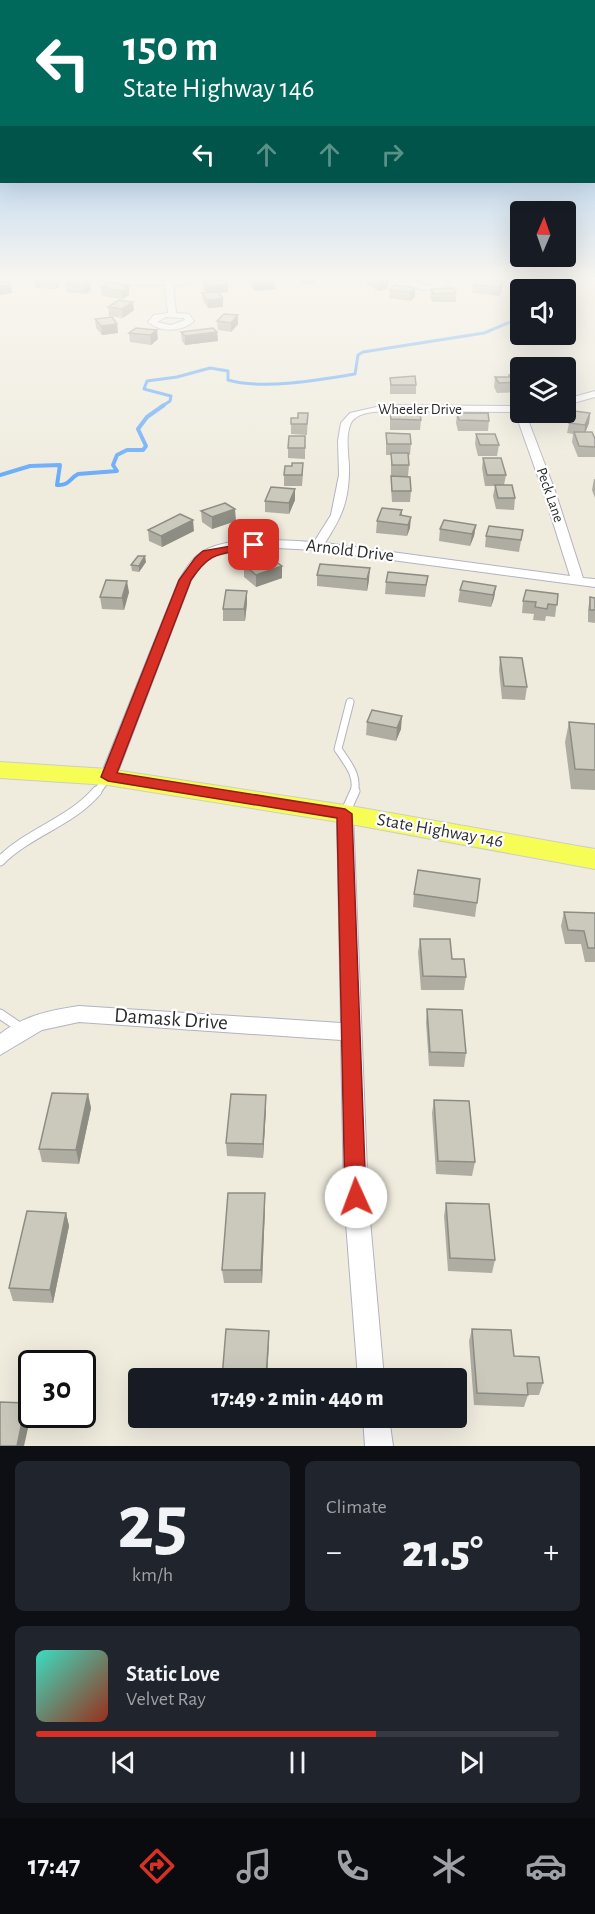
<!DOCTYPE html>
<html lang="en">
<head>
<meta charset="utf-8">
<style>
  :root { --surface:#171b24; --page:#20242c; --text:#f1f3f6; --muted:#9ea1a6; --line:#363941; --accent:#d93025 }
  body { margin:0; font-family:"Alegreya Sans",sans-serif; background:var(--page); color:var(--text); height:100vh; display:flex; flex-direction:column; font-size:22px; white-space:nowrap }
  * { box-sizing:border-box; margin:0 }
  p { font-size:20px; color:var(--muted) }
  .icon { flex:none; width:33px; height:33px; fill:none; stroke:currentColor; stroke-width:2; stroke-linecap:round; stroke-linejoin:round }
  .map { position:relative; height:1446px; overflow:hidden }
  .sheet { display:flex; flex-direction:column; gap:15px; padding:15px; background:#0d0f14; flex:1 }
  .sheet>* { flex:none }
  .guide { position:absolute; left:0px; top:0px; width:596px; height:183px; box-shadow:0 6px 24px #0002; background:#00695c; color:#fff; overflow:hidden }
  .needle { width:39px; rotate:2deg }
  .fabs { position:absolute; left:510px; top:201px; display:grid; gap:12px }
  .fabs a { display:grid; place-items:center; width:66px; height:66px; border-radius:6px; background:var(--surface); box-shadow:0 6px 24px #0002; font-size:30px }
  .speed { position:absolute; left:18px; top:1350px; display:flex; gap:12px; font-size:30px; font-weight:700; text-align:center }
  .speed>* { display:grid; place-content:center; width:78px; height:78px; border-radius:50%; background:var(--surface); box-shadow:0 6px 24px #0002; line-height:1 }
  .speed .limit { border:3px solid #111; border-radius:9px; background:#fff; color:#111 }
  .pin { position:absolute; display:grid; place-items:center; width:51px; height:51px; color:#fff; margin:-26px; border-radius:12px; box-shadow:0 3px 9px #0006 }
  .me { position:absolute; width:66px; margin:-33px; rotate:358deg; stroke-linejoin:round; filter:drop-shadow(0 0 4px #0008) }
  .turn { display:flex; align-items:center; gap:21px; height:126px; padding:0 24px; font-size:27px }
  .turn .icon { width:78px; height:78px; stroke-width:2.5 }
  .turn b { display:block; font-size:42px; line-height:51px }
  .lanes { display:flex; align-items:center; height:57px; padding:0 24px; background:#0003; justify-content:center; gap:30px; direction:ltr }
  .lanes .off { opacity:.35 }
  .big { font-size:45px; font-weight:800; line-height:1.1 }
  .sheet .tile { flex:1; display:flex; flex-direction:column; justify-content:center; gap:9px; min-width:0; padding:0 21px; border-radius:9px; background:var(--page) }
  .sheet .dial { align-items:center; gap:0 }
  .dial b { font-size:78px; line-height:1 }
  .song { display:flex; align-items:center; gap:18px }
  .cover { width:72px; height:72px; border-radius:9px; background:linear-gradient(135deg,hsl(170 70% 55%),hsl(10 70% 35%)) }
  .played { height:6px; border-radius:3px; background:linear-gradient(90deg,var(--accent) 65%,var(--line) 65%) }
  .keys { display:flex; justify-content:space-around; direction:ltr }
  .heat { display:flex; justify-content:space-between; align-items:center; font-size:33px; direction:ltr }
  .sheet .tiles { flex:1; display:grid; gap:15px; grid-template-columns:1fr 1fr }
  .tile:last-child { grid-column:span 2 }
  .trip { position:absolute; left:128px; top:1368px; width:339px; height:60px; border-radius:6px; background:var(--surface); box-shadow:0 6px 24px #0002; font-weight:800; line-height:60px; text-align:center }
  .tab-bar { display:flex; height:96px; justify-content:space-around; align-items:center; background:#090b0e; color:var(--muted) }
  .tab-bar .icon { width:42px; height:42px }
  .tab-bar .selected { color:var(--accent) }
  .tab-bar b { font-size:27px; color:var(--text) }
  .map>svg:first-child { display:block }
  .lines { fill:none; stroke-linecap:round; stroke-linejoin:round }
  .stream-far1 { stroke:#69abfa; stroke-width:3 }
  .stream { stroke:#69abfa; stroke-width:4 }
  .service-far1-casing { stroke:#b3b2c1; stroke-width:9 }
  .service-casing { stroke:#b3b2c1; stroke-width:11 }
  .minor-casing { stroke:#b3b2c1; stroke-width:2 }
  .primary-casing { stroke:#cdcdcd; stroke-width:2 }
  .service-far1 { stroke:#fff; stroke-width:7 }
  .service { stroke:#fff; stroke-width:9 }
  .minor { fill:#fff; fill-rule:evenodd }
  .primary { fill:#f6fd55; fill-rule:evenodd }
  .wall { fill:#afada2 }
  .shaded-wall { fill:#8e8d84 }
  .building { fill:#cbc9bc; stroke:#8e8d84; stroke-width:1.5 }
  .route { fill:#d93025; stroke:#8d1f18; stroke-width:1.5 }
  .labels { text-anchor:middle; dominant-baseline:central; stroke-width:4.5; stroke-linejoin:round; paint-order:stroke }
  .far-street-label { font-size:15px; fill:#2d2d2d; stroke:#fff }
  .street-label { font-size:18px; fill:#2d2d2d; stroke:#fff }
  .near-street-label { font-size:21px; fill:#2d2d2d; stroke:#fff }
</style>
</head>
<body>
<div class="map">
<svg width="595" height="1446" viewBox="0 0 595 1446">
  <rect width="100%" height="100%" fill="#efecde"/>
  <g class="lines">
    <!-- stream-far1 -->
    <path class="stream-far1" d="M545,278L550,285L549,290
      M161,407L170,401L171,396L144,389L147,381L177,377L210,368L228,371V380C262,390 320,380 355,374L358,355L363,352L484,333L520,318"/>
    <!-- stream -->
    <path class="stream" d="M0,475L30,466L60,465L57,485C69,486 69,479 78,474L117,471L113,465L117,455L127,450H143L146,446L138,429L147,417L164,405"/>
    <defs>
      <path id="service-far1" d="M350,702L338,749C347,763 359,775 354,793
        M96,793L107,778"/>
      <path id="service" d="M345,813L355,791
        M0,861C29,832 71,822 97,791
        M0,1014L22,1029"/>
      <path id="minor" d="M25,278L0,283V279Z
        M88,278L145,281L237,278L173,285L176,313L189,314L194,321C182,332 161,333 148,322L154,315L168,313L165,285H127ZM166,317L184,318L185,320L171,325L157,322Z
        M412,278H420L415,282L427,286L439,283L431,278H439L449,283C437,293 420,291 406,284V280Z
        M595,391V397L566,405V399Z
        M385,405L520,406V412H525L555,491L583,578L595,579V587L317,550L276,548L243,549L219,553L203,563L191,580L116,777L114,781H102L100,777L179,580C185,571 190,560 199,554C224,535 283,540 314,542L331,515L339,475L338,441L341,423L350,413ZM385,411L515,412L543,491L570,576L325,543C340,519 348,505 349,474C350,459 344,438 351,423C357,412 375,412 385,411Z
        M345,808L351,810L353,814L368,1197L384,1378H358L344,1197L341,1040L79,1022L42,1030L0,1055V1034C23,1016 51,1010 79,1006L341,1023L337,814L339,810Z
        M363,1418H389L393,1446H365Z"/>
      <path id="primary" d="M0,762L108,769L345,805L595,849V869L345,823L108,785L0,778Z"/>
    </defs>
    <!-- service-far1 casing -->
    <use href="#service-far1" class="service-far1-casing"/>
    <!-- service casing -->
    <use href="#service" class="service-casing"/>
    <!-- minor casing -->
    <use href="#minor" class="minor-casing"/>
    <!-- primary casing -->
    <use href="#primary" class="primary-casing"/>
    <!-- service-far1 -->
    <use href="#service-far1" class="service-far1"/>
    <!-- service -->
    <use href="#service" class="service"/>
    <!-- minor -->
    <use href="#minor" class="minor"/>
    <!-- primary -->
    <use href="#primary" class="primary"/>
  </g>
  <!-- wall -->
  <path class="wall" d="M59,278L60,284L57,289L35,288L34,280Z
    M251,278L275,281V289L254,291L251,286Z
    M330,278H353L352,283L330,282Z
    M366,278H382L388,281L387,289L378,291L366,284Z
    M473,278H492L491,280L502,290L499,296L472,293L473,285L476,279Z
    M90,282L91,290L85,294L67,292L66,283Z
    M202,282L228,284V292L219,293L223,298V307L208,308L203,301L202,293H205L203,290Z
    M101,287H127L129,295L123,299L102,296Z
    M415,288V297L410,301L389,298L390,290Z
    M431,289L456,293V302H433L430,298Z
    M108,307L134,310L123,318L109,316Z
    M224,314L238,324L231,332L218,330L217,321Z
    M95,319L117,324L118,333L102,335L96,328Z
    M136,328L158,339L151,345L130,342L129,333Z
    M181,332H217L218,341L185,345L182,341Z
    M509,375L520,382L519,392L497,393L494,387L495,377H508Z
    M390,378L416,385V394H390Z
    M308,413L307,435L291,434V424L298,418Z
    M390,413L421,420L420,430H390Z
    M457,413L489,421L488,431H458L456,423Z
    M590,413L589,423L585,432L595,439V457H578L572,442L573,434L567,433L569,423Z
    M386,433L411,444L410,455H408L409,465L408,476H391V455H386Z
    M476,434L499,445L497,456H478L475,444Z
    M305,447V459L288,458V448Z
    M483,458L506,475L504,485L515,498L514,510L496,509L493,496L495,486H485L482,468Z
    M292,466L303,474L302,486H284V475Z
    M391,476L411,491L410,502H392L391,487Z
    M594,479H595V498L592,490Z
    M295,489V500L289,514L265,512V501Z
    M402,510V516L410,528L407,536L376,533L377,521Z
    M201,511L236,521L212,529L202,522Z
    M476,525L474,536L470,546L439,541L440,529Z
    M148,530L194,531L162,547L149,541Z
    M523,530L519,552L485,547L486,536Z
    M146,562L139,572L132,571L131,565Z
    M320,564L369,580L367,591L317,586V575Z
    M244,565L282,566V578L256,587L244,577Z
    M428,576L425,597L385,594L386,582Z
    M496,586L494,598L491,607L458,602L460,590Z
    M247,591V603L245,621H223V609Z
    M129,592L124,610L102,609L100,597Z
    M558,594L555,617L546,616L545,621L533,620L534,614L522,613L523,601Z
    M590,597L595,598V623L588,622V610Z
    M500,657L527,687L525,700L502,699L499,670Z
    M367,722L401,729L396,741L366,735Z
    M569,722L595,724V790L571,789L565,742Z
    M480,879L475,917L413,907L414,894Z
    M564,912L595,913V962H585L581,944H565L561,926Z
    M420,939L452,959L466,977L464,990H421L418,952Z
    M427,1009L466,1053L464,1067L429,1066L426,1022Z
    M88,1094L91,1108L79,1164L42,1162L39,1149Z
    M434,1100L475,1162L472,1176L436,1174L432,1113Z
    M266,1109L263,1158L227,1156L226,1143Z
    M265,1193V1207L262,1283H224L222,1270Z
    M446,1203L495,1260L492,1273L448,1271L444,1216Z
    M66,1213L69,1226L53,1303L13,1301L9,1288Z
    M472,1329L514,1356L543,1383L539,1395H528L524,1407L474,1405L469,1341Z"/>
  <!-- shaded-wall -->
  <path class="shaded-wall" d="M58,278H59L60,284L57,289L56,280Z
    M481,278H492L491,281L480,282Z
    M315,279V283L300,284V280Z
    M275,281V289L254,291V282Z
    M388,281L387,289L378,291V282Z
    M503,281L502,290L499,296L500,287Z
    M90,282L91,290L85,294L84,285Z
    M228,284V292L206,294V286Z
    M11,285L12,293L0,295V286Z
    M127,285L128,288L129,287V295L123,299L122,291L124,286Z
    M415,288V297L410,301V292Z
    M223,298V307L208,308L207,300Z
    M133,302L134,310L123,318L122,309Z
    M238,315V324L231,332V323Z
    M117,324L118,333L102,335L101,326Z
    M157,330L158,339L151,345L150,335Z
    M217,332L218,341L185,345V336Z
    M590,413L589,423L584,436L585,425Z
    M295,489V500L289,514V503Z
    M235,509L236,521L212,529V517Z
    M411,517L410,528L407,536L408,525Z
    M193,520L194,531L162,547L161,536Z
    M476,525L474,536L470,546L472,534Z
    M145,556L146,562L139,572V566Z
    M282,566V578L256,587V575Z
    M370,568L369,580L367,591V579Z
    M127,581L129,592L124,610L122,598Z
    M496,586L494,598L491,607L493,595Z
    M247,591V603L245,621L244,609Z
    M402,716L401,729L396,741L397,728Z
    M88,1094L91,1108L79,1164L76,1150Z
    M266,1095V1109L263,1158V1144Z
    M265,1193V1207L262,1283L261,1270Z
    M66,1213L69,1226L53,1303L50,1290Z
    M269,1331V1343L267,1378H266Z
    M26,1403L31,1415L24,1446H17Z"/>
  <!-- building -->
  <path class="building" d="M36,278H58L56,280H34Z
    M251,278H272L275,281L254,282Z
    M298,278H315V279L300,280Z
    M370,278H382L388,281L378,282Z
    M476,279L503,281L500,287L473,285Z
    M72,280L90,282L84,285L66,283Z
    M225,280L228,284L206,286L202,282Z
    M8,281L11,285L0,286V282Z
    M111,282L127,285L124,286L129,287L122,291L101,287Z
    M395,285L415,288L410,292L390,290Z
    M453,288L456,293L434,294L431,289Z
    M218,292L223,298L207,300L202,293Z
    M119,300L133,302L122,309L108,307Z
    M224,314L238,315L231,323L217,321Z
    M112,317L117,324L101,326L95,319Z
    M136,328L157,330L150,335L129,333Z
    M213,328L217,332L185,336L181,332Z
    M509,375H515L520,382L499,383L495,377H510Z
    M415,376L416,385H391L390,378Z
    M574,411L590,413L585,425L569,423Z
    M298,413H308L307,424H291V418H298Z
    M390,413H420L421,420L391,419Z
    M457,413H488L489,421L459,420Z
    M574,432H592L595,439V447L579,446Z
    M386,433L410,434L411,444H387Z
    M476,434H495L499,445H480Z
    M289,436H305V448H288Z
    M391,453H408L409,465H392Z
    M483,458H501L506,475H487Z
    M292,463H303L302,475H284L285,466H292Z
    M391,476L410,477L411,491H392Z
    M495,485H512L515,498H498Z
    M271,487L295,489L289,503L265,501Z
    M225,503L235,509L212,517L201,511Z
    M382,508L402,510L400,515L411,517L408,525L377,521Z
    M180,514L193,520L161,536L148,530Z
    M444,520L476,525L472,534L440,529Z
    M489,526L523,530L521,540L486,536Z
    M138,556H145L139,566L131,565Z
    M269,557L282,566L256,575L244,565Z
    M320,564L370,568L367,579L317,575Z
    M388,572L428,576L426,585L386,582Z
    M106,580L127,581L122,598L100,597Z
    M463,581L496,586L493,595L460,590Z
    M226,590L247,591L244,609H223Z
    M526,590L558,594L557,605L548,604L547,609L535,607L536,602L523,601Z
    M590,597L595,598V610H590Z
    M500,657L522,658L527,687L504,686Z
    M372,710L402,716L397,728L367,722Z
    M569,722L595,724V770L575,769Z
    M418,870L480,879L477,903L414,894Z
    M564,912L595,913V948H588L584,931L568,930Z
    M420,939H450L452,959H464L466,977L423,976Z
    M427,1009L462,1010L466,1053L430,1052Z
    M52,1093L88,1094L76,1150L39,1149Z
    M231,1094L266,1095L263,1144L226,1143Z
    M434,1100L469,1101L475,1162L438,1161Z
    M228,1193H265L261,1270H222Z
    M446,1203L489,1204L495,1260L450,1258Z
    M27,1211L66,1213L50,1290L9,1288Z
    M226,1329L269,1331L266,1378H222Z
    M472,1329L511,1330L514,1356L539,1357L543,1383H527L528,1395L477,1393Z
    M0,1402L26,1403L17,1446H0Z"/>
  <!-- sky -->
  <linearGradient id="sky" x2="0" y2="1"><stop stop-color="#75b0ef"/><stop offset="0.58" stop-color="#f8f6f0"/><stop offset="1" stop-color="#f8f6f0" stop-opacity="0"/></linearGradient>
  <rect width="595" height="480" fill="url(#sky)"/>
  <!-- route -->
  <path class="route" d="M254,542L259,545L258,547C222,556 213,547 191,580L117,773L345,809L352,814L366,1197L363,1204L356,1207L348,1204L345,1197L337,818L108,781L101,777L179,580L195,558L203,551Z"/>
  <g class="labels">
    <!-- far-street labels -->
    <g class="far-street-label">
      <text x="420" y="409">Wheeler Drive</text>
      <text transform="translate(550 495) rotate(71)">Peck Lane</text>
    </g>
    <!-- street labels -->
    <g class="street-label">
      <text transform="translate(350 551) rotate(7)">Arnold Drive</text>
      <text transform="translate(440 831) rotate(10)">State Highway 146</text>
    </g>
    <!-- near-street labels -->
    <g class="near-street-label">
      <text transform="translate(171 1019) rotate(4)">Damask Drive</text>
    </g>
  </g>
</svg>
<div class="fabs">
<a><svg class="needle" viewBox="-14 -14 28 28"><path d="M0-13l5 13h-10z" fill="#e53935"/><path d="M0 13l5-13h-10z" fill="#9ea1a6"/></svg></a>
<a><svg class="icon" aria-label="sound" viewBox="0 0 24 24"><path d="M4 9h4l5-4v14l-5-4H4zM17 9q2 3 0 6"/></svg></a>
<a><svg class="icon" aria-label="layers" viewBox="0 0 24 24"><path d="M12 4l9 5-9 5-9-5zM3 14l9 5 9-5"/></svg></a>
</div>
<div class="speed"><div class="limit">30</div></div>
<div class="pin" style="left:254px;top:545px;background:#d93025"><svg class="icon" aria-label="arrive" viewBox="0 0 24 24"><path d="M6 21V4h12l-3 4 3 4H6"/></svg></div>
<svg class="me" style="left:356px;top:1197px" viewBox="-20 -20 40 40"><circle r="19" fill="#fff"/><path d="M0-13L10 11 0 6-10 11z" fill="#d93025"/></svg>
<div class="trip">17:49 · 2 min · 440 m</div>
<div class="guide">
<div class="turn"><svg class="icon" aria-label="left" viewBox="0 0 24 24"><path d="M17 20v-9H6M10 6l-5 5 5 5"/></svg><div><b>150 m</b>State Highway 146</div></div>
<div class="lanes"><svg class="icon" aria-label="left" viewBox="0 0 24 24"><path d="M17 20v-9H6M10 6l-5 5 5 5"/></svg><svg class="icon off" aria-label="ahead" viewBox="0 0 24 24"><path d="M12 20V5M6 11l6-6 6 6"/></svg><svg class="icon off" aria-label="ahead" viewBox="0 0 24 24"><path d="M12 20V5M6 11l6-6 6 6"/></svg><svg class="icon off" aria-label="right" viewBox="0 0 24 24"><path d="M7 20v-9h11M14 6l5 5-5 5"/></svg></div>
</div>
</div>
<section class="sheet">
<div class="tiles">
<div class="tile dial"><b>25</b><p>km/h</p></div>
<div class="tile"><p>Climate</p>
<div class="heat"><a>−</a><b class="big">21.5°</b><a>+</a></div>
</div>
<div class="tile">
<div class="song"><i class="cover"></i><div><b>Static Love</b><p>Velvet Ray</p></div></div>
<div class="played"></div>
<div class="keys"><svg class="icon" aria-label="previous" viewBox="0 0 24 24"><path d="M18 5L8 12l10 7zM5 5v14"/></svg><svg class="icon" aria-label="pause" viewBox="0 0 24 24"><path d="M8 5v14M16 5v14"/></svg><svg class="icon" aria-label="next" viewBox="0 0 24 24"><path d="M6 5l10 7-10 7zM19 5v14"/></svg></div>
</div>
</div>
</section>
<nav class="tab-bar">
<b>17:47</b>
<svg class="icon selected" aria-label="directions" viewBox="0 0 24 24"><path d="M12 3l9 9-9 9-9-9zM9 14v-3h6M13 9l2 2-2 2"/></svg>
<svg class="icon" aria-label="music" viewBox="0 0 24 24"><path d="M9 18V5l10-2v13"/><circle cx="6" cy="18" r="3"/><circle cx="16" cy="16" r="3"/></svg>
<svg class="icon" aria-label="phone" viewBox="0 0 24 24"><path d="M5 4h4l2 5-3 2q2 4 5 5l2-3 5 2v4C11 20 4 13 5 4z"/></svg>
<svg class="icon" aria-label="climate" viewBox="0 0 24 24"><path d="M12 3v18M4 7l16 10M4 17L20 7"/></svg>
<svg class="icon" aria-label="car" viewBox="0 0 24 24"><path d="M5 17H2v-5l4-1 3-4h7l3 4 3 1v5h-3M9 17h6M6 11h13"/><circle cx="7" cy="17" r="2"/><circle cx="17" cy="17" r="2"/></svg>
</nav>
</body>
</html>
